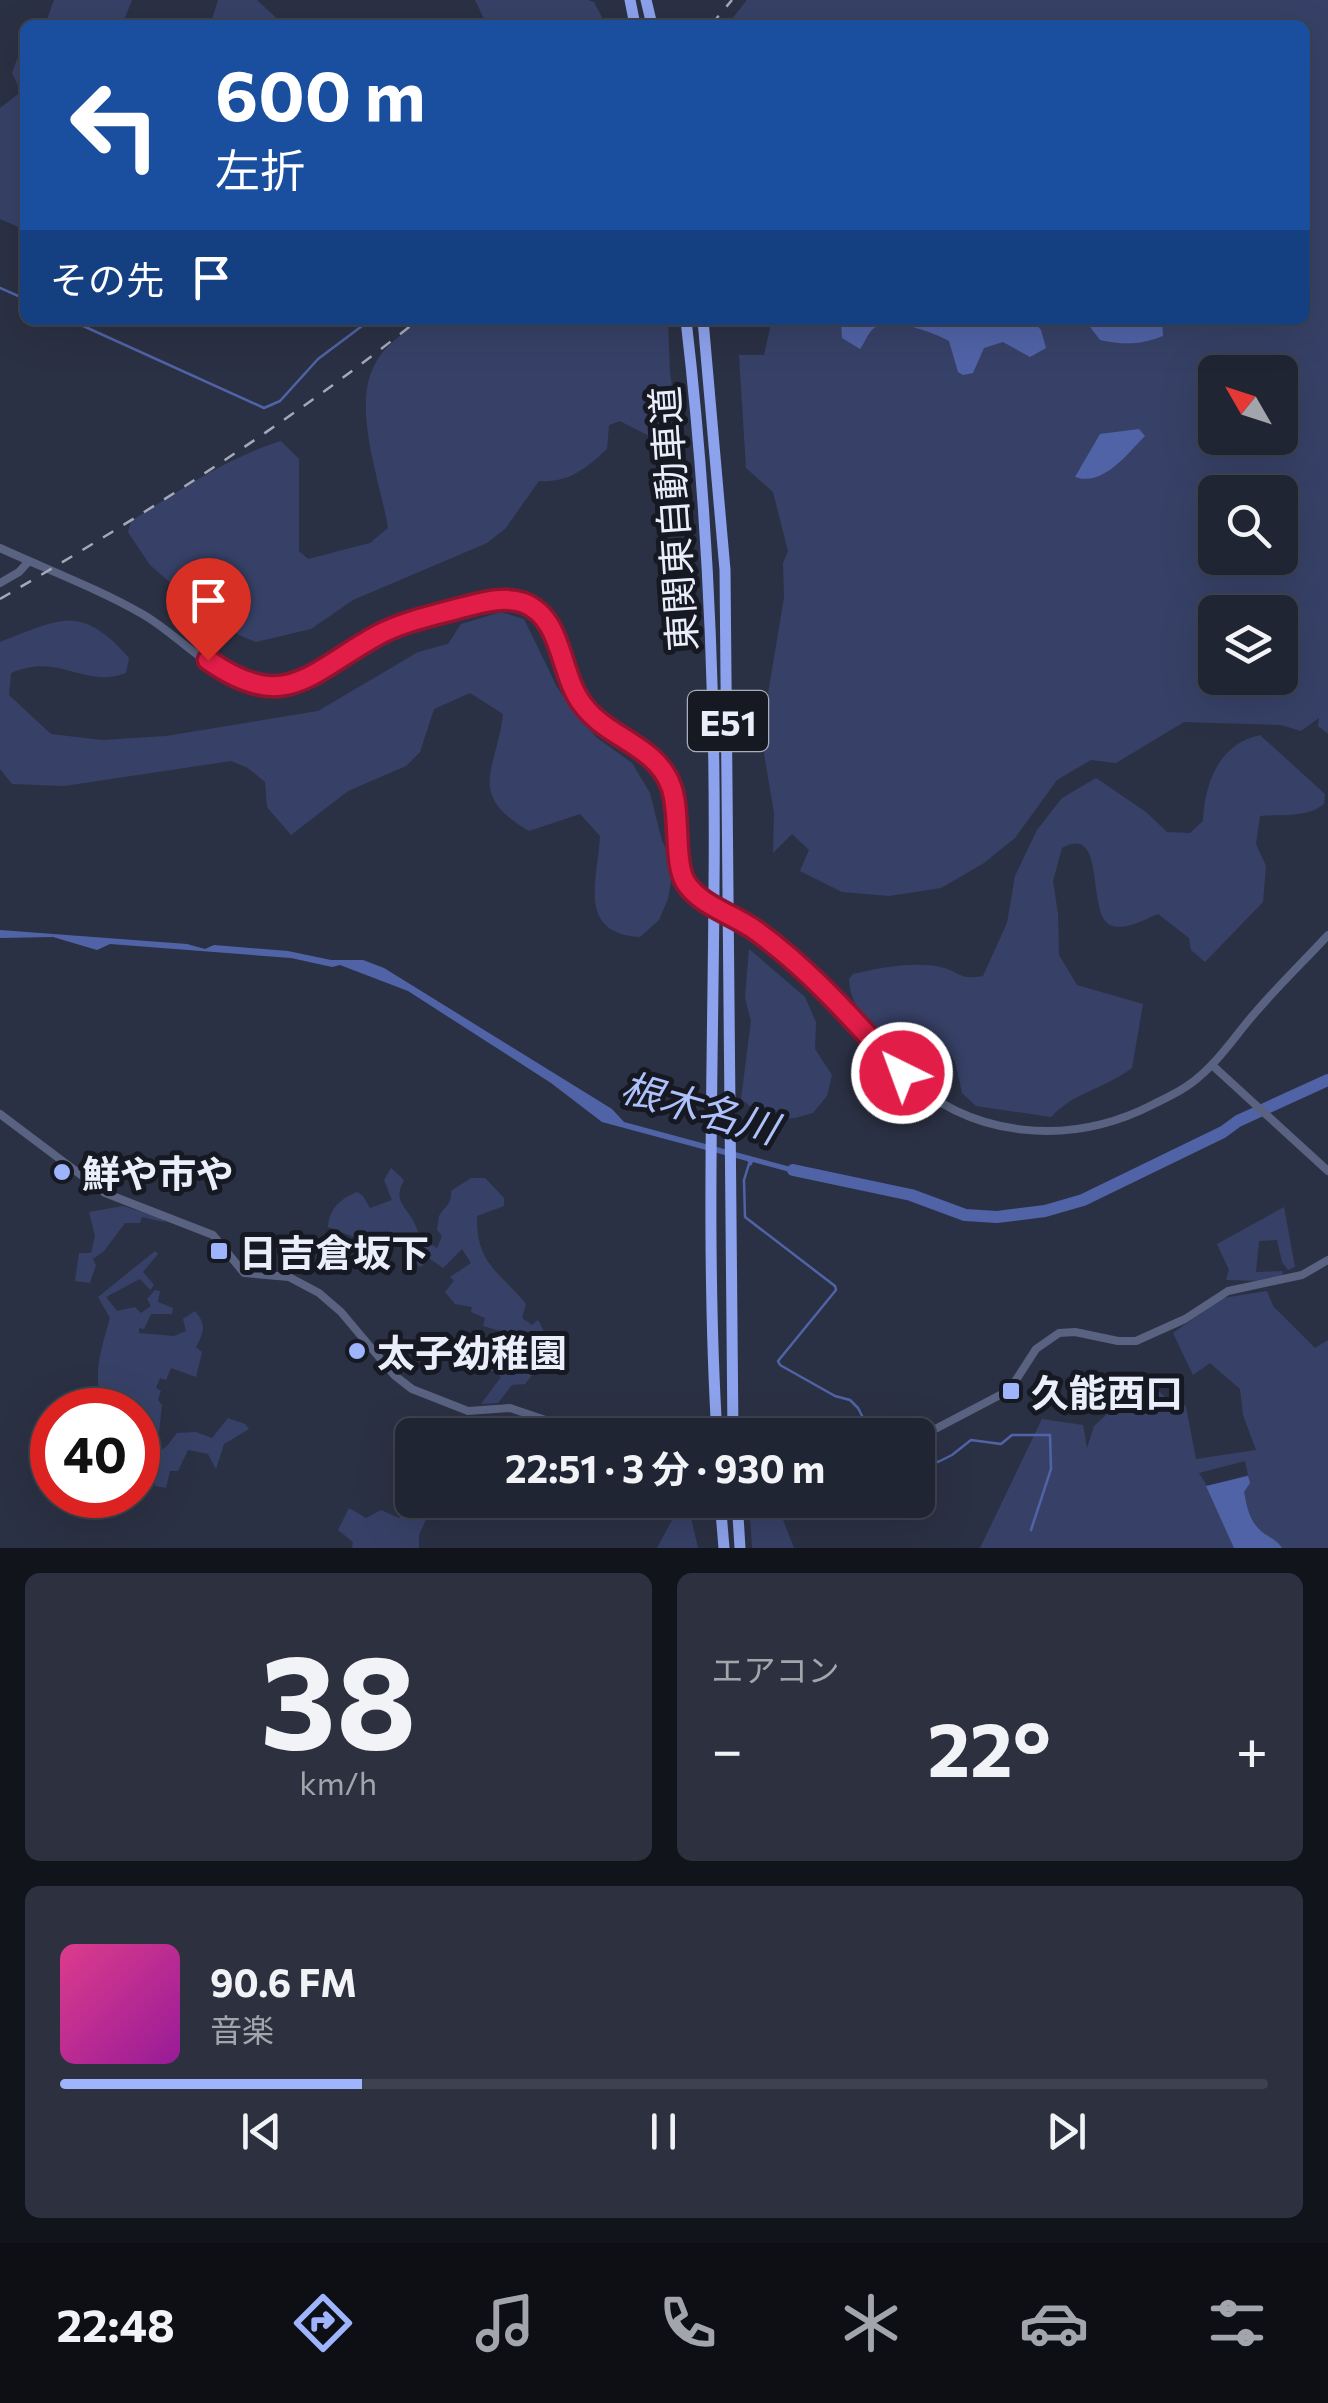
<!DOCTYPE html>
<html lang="ja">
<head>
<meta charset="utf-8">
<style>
  :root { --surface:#202533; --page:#2d313f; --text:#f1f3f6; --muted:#a2a5ac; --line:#3d424e; --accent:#9eb4fd }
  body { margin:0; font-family:Commissioner,"Noto Sans JP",sans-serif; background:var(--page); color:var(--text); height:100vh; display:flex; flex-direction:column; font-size:38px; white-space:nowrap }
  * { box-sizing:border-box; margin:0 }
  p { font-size:32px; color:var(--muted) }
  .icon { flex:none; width:55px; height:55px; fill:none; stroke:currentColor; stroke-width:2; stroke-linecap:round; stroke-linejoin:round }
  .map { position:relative; height:1548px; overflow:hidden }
  .panel { display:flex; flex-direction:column; gap:25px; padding:25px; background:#12141c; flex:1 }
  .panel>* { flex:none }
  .hud { position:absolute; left:20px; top:20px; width:1290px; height:305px; border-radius:15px; box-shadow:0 10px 40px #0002,0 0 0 2px var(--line); background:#1a4fa0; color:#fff; overflow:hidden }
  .needle { width:65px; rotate:309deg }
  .controls { position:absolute; left:1198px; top:355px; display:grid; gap:20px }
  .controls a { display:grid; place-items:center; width:100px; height:100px; border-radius:15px; background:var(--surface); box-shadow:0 10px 40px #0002,0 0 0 2px var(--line); font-size:50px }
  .speed { position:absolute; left:30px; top:1388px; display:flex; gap:20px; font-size:50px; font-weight:700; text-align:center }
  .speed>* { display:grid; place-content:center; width:130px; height:130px; border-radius:50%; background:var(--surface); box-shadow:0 10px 40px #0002,0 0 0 2px var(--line); line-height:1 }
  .speed .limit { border:15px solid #d22; background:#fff; color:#111 }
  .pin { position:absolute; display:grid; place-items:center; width:85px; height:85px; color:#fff; margin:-102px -42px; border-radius:50% 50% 50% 0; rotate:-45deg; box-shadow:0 0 10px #0007 }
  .pin .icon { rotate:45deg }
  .me { position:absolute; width:110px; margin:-55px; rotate:318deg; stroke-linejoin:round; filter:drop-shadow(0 0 8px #0008) }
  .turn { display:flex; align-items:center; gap:35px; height:210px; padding:0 30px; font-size:45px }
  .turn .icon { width:130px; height:130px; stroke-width:2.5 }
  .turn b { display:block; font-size:70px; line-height:85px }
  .then { display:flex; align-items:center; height:95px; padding:0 30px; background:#0003; gap:20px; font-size:38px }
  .big { font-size:75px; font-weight:700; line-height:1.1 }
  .panel .tile { flex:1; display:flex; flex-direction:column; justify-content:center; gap:15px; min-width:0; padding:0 35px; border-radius:15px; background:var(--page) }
  .panel .dial { align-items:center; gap:0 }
  .dial b { font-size:130px; line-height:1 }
  .song { display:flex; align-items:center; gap:30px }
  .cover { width:120px; height:120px; border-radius:15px; background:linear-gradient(135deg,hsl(330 70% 55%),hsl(300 70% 35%)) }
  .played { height:10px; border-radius:5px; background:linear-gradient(90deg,var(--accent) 25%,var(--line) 25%) }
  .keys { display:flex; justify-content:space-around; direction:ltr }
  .heat { display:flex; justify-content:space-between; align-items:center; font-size:55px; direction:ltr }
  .panel .tiles { flex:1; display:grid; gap:25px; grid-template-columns:1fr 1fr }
  .tile:last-child { grid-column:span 2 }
  .trip { position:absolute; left:395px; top:1418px; width:540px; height:100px; border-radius:15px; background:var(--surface); box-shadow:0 10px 40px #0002,0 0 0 2px var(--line); font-weight:700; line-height:100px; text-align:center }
  .tab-bar { display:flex; height:160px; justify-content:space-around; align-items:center; background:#0d0f14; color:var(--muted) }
  .tab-bar .icon { width:70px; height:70px }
  .tab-bar .selected { color:var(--accent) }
  .tab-bar b { font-size:45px; color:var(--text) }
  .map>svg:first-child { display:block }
  .green { fill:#374167; fill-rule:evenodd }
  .water { fill:#5163a7 }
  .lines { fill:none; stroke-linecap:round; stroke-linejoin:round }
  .stream { stroke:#5163a7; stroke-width:2.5 }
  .river { stroke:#5163a7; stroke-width:12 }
  .minor { stroke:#596280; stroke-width:8 }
  .highway { stroke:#8da2ec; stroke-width:11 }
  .rail { stroke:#a4a9b8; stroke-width:2.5; stroke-dasharray:12 12; stroke-linecap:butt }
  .minor-bridge { stroke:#596280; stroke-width:8 }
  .route-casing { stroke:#92132f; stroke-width:25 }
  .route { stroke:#e11d48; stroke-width:18 }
  .poi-dot { fill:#9eb4fd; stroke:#161922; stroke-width:4 }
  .labels { text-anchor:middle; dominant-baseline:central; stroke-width:10; stroke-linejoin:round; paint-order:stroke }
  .shield { fill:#161922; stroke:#aaaeba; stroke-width:2.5 }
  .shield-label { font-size:35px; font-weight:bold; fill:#eaeefb }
  .street-label { font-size:38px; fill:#eaeefb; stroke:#161922 }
  .poi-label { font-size:38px; font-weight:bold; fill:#eaeefb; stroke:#161922; text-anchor:start }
  .water-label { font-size:40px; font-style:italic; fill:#afc1fb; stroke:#161922 }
</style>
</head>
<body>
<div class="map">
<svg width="1328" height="1548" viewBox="0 0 1328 1548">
  <rect width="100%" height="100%" fill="#2b3144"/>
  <!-- green -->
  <path class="green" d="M54,0H132L122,25H45Z
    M218,0H257L284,25H181L212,19Z
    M475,0H588L594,2L606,25H487Z
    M747,0H1328V734L1318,726L1319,718L1301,731L1281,725L1184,722L1116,763L1091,760L1057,780L1015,838L984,863L941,888L889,896L842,892L800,871L809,850L792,834L773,853L774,813L761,735L784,598L783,563L788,551L773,492L746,468L739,355H764L770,328L765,320H1305V25H727ZM1215,372H1280V438H1215ZM1215,492H1280V558H1215ZM1215,612H1280V678H1215Z
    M25,52V230L0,219V108L21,92L12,73L17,59Z
    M420,320H668L670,373L676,413L673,425L665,435L649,436L620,421L609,425L607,449C585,469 569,483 539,481L505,529L487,543L353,600L311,629L256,642L239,635L190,600L150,565L128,532L131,521C179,491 226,458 281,441L299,459V551L308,559L370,543L388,528C381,482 351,408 375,364C384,346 405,332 420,320Z
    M501,612L524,619L557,687L575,712L596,737L632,763L650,793L662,841L674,865L668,899L659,920L640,937C576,933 598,880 600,836L580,814L529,831C465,794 497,770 503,714L470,693L434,709L420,752L406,766L348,791L291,835L267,807L265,782L248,768L231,761L64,786L12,784L0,769V642C60,619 81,603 129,658L126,673C81,689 62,652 11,673L9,695L51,734L102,740L166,736L318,711L418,652L448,644L461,624Z
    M1260,735L1325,794L1324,804C1307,818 1281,814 1260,816L1256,844L1266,866L1263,902L1205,962L1191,950L1189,938L1158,914C1145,919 1127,930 1113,926C1084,919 1109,822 1062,848L1053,881L1058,914L1059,955L1077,985L1143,1004L1132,1068C1106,1088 1074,1092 1051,1117L976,1106L962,1093L955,1062L944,1043L923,1033L895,1044C871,1025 851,1012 849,979L853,974C876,968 921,960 944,968C963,974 960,980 983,976L1007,923L1015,876L1037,830L1062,798L1096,778L1146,812L1167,832L1190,833L1203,821C1205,782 1219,744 1260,735Z
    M749,949L805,997L816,1022L815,1049L832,1075L827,1096L813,1113L795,1118L767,1119L741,1099L751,1021L745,998Z
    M391,1168L404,1180C394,1199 402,1203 411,1217C423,1237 413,1233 437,1248L442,1236L437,1230L439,1216C445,1206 452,1205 451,1191L471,1178H485L504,1198V1206L477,1216C476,1264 499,1271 526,1304L522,1318L532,1325L538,1320C556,1350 545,1359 525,1384L512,1385L498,1403L481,1404L501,1377L478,1362L490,1351L511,1356L518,1353L519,1344L511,1334L483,1326L485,1318L471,1312L472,1307L455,1304L445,1292L454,1281L450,1277L471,1263L462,1249L443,1268L429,1258L421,1267L407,1257L409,1249L396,1242L391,1251L328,1227C329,1209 341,1198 357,1192L363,1196L370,1208L392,1200L384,1180Z
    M123,1206L165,1219L164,1222L142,1217L140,1223H125L104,1251L93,1259L96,1265L90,1283L75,1281L79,1253H91L95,1236L89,1212Z
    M1284,1207L1295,1267L1288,1270L1282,1262L1277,1240L1259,1241L1256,1272L1282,1271L1283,1275L1266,1281L1226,1280L1229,1270L1217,1244Z
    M155,1251L158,1254L143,1272L154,1285L150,1290L140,1279L106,1297L117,1311L135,1307L141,1313L151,1306L147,1299L155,1290L160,1291L158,1302L173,1308L172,1314H151L144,1329L139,1328V1333L174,1336L186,1331L183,1319L195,1311C207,1325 204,1332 196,1347L202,1352L196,1377L171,1368L166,1380L160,1378L156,1388L161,1391L158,1400L162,1405L159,1433L151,1449H138V1410H106C90,1379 101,1350 110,1318L98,1297Z
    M1267,1291L1273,1306L1315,1348L1328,1340V1548H980L1042,1419L1083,1425L1087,1448L1094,1426L1124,1399L1136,1382L1148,1381L1167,1399L1178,1397L1186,1407L1196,1459L1256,1450L1243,1415L1240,1389L1210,1363L1193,1375L1173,1333L1223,1298ZM1245,1461L1248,1475L1207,1486L1199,1473Z
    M228,1418L245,1424L249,1429L224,1444L216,1469L208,1454L188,1450L178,1471H170L166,1488L155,1486L152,1455L166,1447L177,1433L196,1432L212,1438Z
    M412,1499L421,1503L427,1517L419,1535V1548H352L353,1542L338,1530L349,1508L366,1518L381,1510L399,1518L410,1509Z
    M651,1500H687L698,1548H657L677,1511Z
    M749,1501L780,1512L794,1548H752Z"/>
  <!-- water -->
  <path class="water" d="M841,320H1032L1041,330L1046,348L1030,357L1003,342L984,348L973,373L963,375L958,372L949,341C933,332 888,315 873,329C867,334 865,343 860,349L842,338Z
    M1085,320H1162L1163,336C1141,345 1123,345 1100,340Z
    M1139,429L1145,436C1127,454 1103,487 1075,477L1100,434Z
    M0,930L187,944L205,949L214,945L288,951L331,960H363L384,968L612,1109L624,1122L809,1172L801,1175L753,1162L751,1166L747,1161L602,1122L551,1083L408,991L340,965L332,967L291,958L110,944L97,950L53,937L0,938Z
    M1248,1476L1250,1483L1244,1492C1247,1507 1249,1521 1262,1532C1270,1538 1276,1539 1282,1548H1234L1206,1486Z"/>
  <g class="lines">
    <!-- stream -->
    <path class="stream" d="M0,288L25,299
      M70,320L264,408L280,401L318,359L370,320
      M749,1164L744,1180L745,1217L835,1286L836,1290L778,1361L780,1365L835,1396L850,1400L858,1408L872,1435
      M918,1450L938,1462L952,1455L971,1440L1001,1444L1012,1435H1050L1051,1469L1031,1530"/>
    <!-- river -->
    <path class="river" d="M793,1170L911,1195L965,1215L997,1217L1045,1211L1083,1200L1223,1132L1238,1121L1328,1080"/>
    <!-- minor -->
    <path class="minor" d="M0,548C48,570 99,589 144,615C174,633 200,661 231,677C247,685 272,688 290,685C325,679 351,648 382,633C407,621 478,598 506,600C519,600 530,606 540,614C567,637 562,682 585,708C610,738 651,746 669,782C685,816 669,862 692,892
      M0,583L19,572L29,561
      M747,925C809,961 850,1024 901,1072C971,1140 1071,1147 1154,1104C1170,1096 1187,1088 1200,1076C1221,1059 1237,1033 1255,1013C1278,986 1304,961 1328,935
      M1212,1065L1328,1171
      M0,1114L105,1193L213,1235L244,1273L289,1277L319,1293L341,1312L394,1375L412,1389L468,1411L510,1408L590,1435
      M918,1438L1002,1394L1014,1383L1036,1349L1059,1333L1075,1332L1118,1341H1136L1185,1319L1228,1291L1302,1275L1328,1260
      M764,1500L787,1505L804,1500"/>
    <!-- highway -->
    <path class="highway" d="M630,0L635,25
      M646,0L652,25
      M686,320C708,509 716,698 714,888C713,1070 706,1253 717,1435
      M703,320L725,570L733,1435
      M720,1500L724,1548
      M737,1500L740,1548"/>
    <!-- rail -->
    <path class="rail" d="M711,25L732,0
      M0,599C144,515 288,424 418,320"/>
    <!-- minor-bridge -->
    <path class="minor-bridge" d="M692,892L747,925"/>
  </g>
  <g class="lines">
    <defs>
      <path id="route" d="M208,660C286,715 310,672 378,635C404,621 436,615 464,607C484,602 504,596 524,603C564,619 559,675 583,705C607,738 656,745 671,786C681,812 673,864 686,883C700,905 734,915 755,930C811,970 856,1023 902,1073"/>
    </defs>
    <!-- route casing -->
    <use href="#route" class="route-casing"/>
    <!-- route -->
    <use href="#route" class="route"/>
  </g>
  <!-- markers -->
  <g class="poi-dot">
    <circle cx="62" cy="1172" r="10"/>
    <rect x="209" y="1241" width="20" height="20" rx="5"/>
    <circle cx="357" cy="1351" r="10"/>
    <rect x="1001" y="1381" width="20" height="20" rx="5"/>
  </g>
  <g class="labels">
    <!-- shield labels -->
    <rect class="shield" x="688" y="691" width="80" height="60" rx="8"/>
    <g class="shield-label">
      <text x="728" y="721">E51</text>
    </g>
    <!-- street labels -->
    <g class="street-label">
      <text transform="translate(672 519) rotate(-94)">東関東自動車道</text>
    </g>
    <!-- poi labels -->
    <g class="poi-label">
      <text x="82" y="1172">鮮や市や</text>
      <text x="239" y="1251">日吉倉坂下</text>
      <text x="377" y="1351">太子幼稚園</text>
      <text x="1031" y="1391">久能西口</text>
    </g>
    <!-- water labels -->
    <g class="water-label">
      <text transform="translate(700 1106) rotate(16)">根木名川</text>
    </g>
  </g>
</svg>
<div class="controls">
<a><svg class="needle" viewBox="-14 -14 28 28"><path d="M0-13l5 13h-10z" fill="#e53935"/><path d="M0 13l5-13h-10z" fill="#a2a5ac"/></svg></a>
<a><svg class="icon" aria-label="search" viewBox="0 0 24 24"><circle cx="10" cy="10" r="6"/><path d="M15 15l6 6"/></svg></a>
<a><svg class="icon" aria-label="layers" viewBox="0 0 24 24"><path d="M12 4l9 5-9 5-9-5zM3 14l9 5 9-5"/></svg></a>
</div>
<div class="speed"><div class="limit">40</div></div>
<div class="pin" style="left:208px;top:660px;background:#d93025"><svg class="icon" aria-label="arrive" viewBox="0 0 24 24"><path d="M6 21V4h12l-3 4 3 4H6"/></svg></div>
<svg class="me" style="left:902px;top:1073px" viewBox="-20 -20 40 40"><circle r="17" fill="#e11d48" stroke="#fff" stroke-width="3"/><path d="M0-11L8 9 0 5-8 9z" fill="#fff"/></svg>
<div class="trip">22:51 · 3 分 · 930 m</div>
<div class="hud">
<div class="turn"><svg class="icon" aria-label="left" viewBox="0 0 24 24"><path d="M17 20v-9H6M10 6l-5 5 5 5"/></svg><div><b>600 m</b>左折</div></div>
<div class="then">その先<svg class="icon" aria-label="arrive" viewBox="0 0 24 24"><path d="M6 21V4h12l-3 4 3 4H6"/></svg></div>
</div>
</div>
<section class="panel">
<div class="tiles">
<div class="tile dial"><b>38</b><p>km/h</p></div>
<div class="tile"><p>エアコン</p>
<div class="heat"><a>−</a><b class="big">22°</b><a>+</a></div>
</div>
<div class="tile">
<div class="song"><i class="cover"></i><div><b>90.6 FM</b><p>音楽</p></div></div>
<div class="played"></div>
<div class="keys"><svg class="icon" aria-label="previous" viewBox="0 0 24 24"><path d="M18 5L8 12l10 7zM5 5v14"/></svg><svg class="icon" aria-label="pause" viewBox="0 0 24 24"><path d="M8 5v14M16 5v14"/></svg><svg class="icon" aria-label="next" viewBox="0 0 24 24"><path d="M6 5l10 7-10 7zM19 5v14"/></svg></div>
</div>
</div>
</section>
<nav class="tab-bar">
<b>22:48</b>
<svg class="icon selected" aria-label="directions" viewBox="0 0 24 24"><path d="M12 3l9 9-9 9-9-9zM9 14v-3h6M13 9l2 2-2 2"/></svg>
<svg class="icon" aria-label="music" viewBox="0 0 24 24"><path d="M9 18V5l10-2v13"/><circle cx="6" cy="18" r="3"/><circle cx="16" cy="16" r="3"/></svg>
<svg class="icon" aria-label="phone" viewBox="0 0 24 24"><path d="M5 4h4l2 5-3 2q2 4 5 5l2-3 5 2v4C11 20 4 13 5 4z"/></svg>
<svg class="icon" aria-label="climate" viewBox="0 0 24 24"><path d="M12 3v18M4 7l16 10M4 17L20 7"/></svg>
<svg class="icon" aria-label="car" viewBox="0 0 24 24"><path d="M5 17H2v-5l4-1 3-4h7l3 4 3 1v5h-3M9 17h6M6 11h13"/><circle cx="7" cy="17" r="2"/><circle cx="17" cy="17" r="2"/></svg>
<svg class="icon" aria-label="filters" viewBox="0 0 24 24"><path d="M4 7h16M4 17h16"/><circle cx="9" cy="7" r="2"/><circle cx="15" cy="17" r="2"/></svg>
</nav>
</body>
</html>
